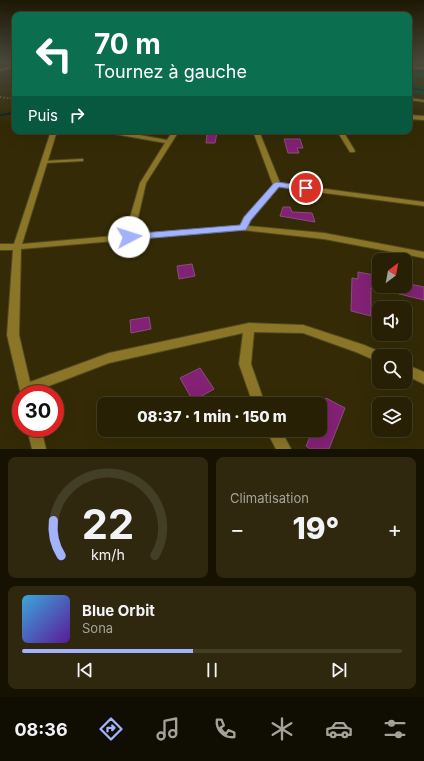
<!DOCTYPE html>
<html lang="fr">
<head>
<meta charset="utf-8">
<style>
  :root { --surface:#272004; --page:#2f280e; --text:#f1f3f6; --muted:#a4a39a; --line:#433e26; --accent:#a3b2fd }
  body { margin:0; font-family:Inter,sans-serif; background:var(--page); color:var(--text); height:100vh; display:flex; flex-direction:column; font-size:15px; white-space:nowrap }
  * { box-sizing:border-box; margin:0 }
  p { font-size:13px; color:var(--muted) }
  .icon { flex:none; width:22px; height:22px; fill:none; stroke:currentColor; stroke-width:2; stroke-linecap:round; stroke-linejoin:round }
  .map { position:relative; height:449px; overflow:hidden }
  .side { display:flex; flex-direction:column; gap:8px; padding:8px; background:#151202; flex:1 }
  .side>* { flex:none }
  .banner { position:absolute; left:12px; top:12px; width:400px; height:122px; border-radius:8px; box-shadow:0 4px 16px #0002,0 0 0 1px var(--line); background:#0b6e4f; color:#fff; overflow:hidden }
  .needle { width:26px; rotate:32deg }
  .controls { position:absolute; left:372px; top:253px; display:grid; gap:8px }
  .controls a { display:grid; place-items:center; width:40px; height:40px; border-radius:8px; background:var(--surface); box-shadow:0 4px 16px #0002,0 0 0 1px var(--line); font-size:20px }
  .speed { position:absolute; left:12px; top:385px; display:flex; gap:8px; font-size:20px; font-weight:700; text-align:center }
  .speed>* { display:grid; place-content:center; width:52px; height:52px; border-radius:50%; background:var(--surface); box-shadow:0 4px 16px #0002,0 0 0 1px var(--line); line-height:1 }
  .speed .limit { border:6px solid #d22; background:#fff; color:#111 }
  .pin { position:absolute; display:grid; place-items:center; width:34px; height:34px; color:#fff; margin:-17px; border:2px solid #fff; border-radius:50%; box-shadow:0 1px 4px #0007 }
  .me { position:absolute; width:44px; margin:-22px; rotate:85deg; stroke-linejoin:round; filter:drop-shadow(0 0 3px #0008) }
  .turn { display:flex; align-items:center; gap:14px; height:84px; padding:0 16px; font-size:18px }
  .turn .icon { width:52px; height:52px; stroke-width:2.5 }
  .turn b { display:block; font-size:28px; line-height:34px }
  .then { display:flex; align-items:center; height:38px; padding:0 16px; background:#0003; gap:8px; font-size:15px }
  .big { font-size:30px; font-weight:800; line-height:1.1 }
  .side .widget { flex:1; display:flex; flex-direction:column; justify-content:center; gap:6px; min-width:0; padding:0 14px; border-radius:8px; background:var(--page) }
  .side .dial { align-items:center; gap:0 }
  .dial svg { height:104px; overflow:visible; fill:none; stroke:var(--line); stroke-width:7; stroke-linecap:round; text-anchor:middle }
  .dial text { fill:var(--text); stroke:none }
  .song { display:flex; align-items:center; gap:12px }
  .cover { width:48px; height:48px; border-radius:6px; background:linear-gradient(135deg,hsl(200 70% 55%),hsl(270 70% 35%)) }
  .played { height:4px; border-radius:2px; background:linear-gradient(90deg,var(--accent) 45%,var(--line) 45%) }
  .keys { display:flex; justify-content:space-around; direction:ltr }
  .heat { display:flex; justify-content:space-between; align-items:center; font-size:22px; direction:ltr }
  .side .tiles { flex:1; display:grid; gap:8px; grid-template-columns:1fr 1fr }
  .widget:last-child { grid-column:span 2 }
  .trip { position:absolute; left:97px; top:397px; width:230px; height:40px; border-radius:8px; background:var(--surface); box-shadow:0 4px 16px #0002,0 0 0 1px var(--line); font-weight:800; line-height:40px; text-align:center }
  .menu { display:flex; height:64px; justify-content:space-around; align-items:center; background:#100d02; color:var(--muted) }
  .menu .icon { width:28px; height:28px }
  .menu .current { color:var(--accent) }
  .menu b { font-size:18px; color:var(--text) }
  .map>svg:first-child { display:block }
  .green { fill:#034726 }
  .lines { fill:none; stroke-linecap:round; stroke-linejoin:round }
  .stream-far1 { stroke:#082127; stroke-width:1.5 }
  .stream { stroke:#082127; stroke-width:2 }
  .building { fill:#832175; stroke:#85517a }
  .lane-casing { stroke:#504722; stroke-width:2 }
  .street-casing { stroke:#504722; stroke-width:2 }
  .path { stroke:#7a714d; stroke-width:1.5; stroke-dasharray:1.5 2; stroke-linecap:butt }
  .lane { fill:#8a7626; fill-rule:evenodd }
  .street { fill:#8a7626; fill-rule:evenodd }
  .route { fill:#a3b2fd; stroke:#6a74a4 }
</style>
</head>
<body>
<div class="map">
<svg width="424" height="449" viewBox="0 0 424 449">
  <rect width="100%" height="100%" fill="#342b06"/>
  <!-- green -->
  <path class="green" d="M409,69L424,70V77L415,80L418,85L424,86V94L409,93Z"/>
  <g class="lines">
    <!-- stream-far1 -->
    <path class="stream-far1" d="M409,70L424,72
      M409,80L414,89L409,91
      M414,89L424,90"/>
    <!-- stream -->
    <path class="stream" d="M0,115L9,114L15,109"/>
  </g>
  <!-- building -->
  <path class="building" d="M207,133H217L215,143H206Z
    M284,139H300L303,148H297L299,153H288Z
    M283,207H290L292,212L312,213L315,222L280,216Z
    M192,264L195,276L179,279L177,266Z
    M358,272L379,276V290L371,288V316L351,311L352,278L358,279Z
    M405,283L424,287V300L379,289L380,286H405Z
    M149,317L151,329L131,333L130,320Z
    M200,368L214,389L193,401L180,378Z
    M326,398L345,408L329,449H310L306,446L313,430H320V413Z"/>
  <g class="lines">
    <defs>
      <path id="lane" d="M81,159H83V161L44,163L42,162L44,161Z"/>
      <path id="street" d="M15,65V67L0,71V69Z
        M409,67H424V69H409Z
        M409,98L424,100V102L409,100Z
        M409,115L424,116V120L409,119Z
        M51,131H57L22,244L125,235L140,183L165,143L109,133L106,131H118L167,140L173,131H179L146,183L134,235L240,226L244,217L273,185L253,131H259L280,183L424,202V206L279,187L251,220L248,226L324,233L424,252V258L324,239L243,230L21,249L19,335L30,382L109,353L249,323L303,325L364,345L383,353L384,356H379V362L356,352L303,333L254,332L251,364L265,404H253L239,364L243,333L109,363L33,392V394L21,395L7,335L13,250H0V244H14Z
        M337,131H343L355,151L354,152H350Z
        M405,364L424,372V384L405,375Z
        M27,428H41L46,449H32Z
        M266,430H281L291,449H276Z"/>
    </defs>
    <!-- lane casing -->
    <use href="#lane" class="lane-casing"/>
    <!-- street casing -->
    <use href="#street" class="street-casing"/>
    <!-- path -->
    <path class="path" d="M0,97L15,99"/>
    <!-- lane -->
    <use href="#lane" class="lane"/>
    <!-- street -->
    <use href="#street" class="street"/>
  </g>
  <!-- sky -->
  <linearGradient id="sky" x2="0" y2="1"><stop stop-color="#1d1803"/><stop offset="0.5" stop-color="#4a4a3b"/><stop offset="1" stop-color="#4a4a3b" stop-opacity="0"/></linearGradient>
  <rect width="424" height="125" fill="url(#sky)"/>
  <!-- route -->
  <path class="route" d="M277,182L306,186L310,188L306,191L279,187L251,220L246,230L129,240L124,237L129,234L240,225L244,217L274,183Z"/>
</svg>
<div class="controls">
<a><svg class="needle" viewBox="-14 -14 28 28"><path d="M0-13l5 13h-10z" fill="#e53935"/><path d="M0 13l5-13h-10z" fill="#a4a39a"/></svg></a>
<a><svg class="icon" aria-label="sound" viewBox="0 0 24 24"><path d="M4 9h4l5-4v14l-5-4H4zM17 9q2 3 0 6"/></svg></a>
<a><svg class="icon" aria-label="search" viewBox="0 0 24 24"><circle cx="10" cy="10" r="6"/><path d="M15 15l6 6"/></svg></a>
<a><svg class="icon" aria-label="layers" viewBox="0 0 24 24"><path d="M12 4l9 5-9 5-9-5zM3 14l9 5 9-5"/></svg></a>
</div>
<div class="speed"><div class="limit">30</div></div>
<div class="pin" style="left:306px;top:188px;background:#d93025"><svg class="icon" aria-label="arrive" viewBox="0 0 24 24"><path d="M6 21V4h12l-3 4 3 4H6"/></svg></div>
<svg class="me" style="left:129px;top:237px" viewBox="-20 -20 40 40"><circle r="19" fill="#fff"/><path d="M0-13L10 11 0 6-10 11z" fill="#a3b2fd"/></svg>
<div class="trip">08:37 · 1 min · 150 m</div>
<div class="banner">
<div class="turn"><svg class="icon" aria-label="left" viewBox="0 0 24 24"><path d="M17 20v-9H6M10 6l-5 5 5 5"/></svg><div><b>70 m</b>Tournez à gauche</div></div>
<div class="then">Puis<svg class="icon" aria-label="right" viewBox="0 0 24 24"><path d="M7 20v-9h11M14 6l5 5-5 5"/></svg></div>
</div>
</div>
<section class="side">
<div class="tiles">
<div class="widget dial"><svg viewBox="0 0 100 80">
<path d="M14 69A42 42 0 1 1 86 69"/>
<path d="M14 69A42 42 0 0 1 8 42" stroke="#a3b2fd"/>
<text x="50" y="56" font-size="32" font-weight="700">22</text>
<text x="50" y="72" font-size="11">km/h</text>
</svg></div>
<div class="widget"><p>Climatisation</p>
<div class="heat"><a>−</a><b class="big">19°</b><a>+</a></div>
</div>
<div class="widget">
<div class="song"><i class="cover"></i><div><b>Blue Orbit</b><p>Sona</p></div></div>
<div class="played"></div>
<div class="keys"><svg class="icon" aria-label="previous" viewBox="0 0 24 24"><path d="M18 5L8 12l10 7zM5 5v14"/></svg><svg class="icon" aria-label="pause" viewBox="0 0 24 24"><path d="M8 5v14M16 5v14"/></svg><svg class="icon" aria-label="next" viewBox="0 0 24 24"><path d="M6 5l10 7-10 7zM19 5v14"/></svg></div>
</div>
</div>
</section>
<nav class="menu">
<b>08:36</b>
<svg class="icon current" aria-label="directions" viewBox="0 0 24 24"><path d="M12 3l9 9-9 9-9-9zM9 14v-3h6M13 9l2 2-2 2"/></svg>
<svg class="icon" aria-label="music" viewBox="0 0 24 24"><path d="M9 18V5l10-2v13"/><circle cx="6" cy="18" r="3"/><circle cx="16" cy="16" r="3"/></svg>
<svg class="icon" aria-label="phone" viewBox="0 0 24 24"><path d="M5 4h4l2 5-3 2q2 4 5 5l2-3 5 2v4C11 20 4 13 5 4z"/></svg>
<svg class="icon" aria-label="climate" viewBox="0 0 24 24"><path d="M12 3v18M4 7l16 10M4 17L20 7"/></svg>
<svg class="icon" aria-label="car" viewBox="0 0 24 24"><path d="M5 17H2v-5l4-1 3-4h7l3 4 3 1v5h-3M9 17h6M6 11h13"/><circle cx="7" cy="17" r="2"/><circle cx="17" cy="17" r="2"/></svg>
<svg class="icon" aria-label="filters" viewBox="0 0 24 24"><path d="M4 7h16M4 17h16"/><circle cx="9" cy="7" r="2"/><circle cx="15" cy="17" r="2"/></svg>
</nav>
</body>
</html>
